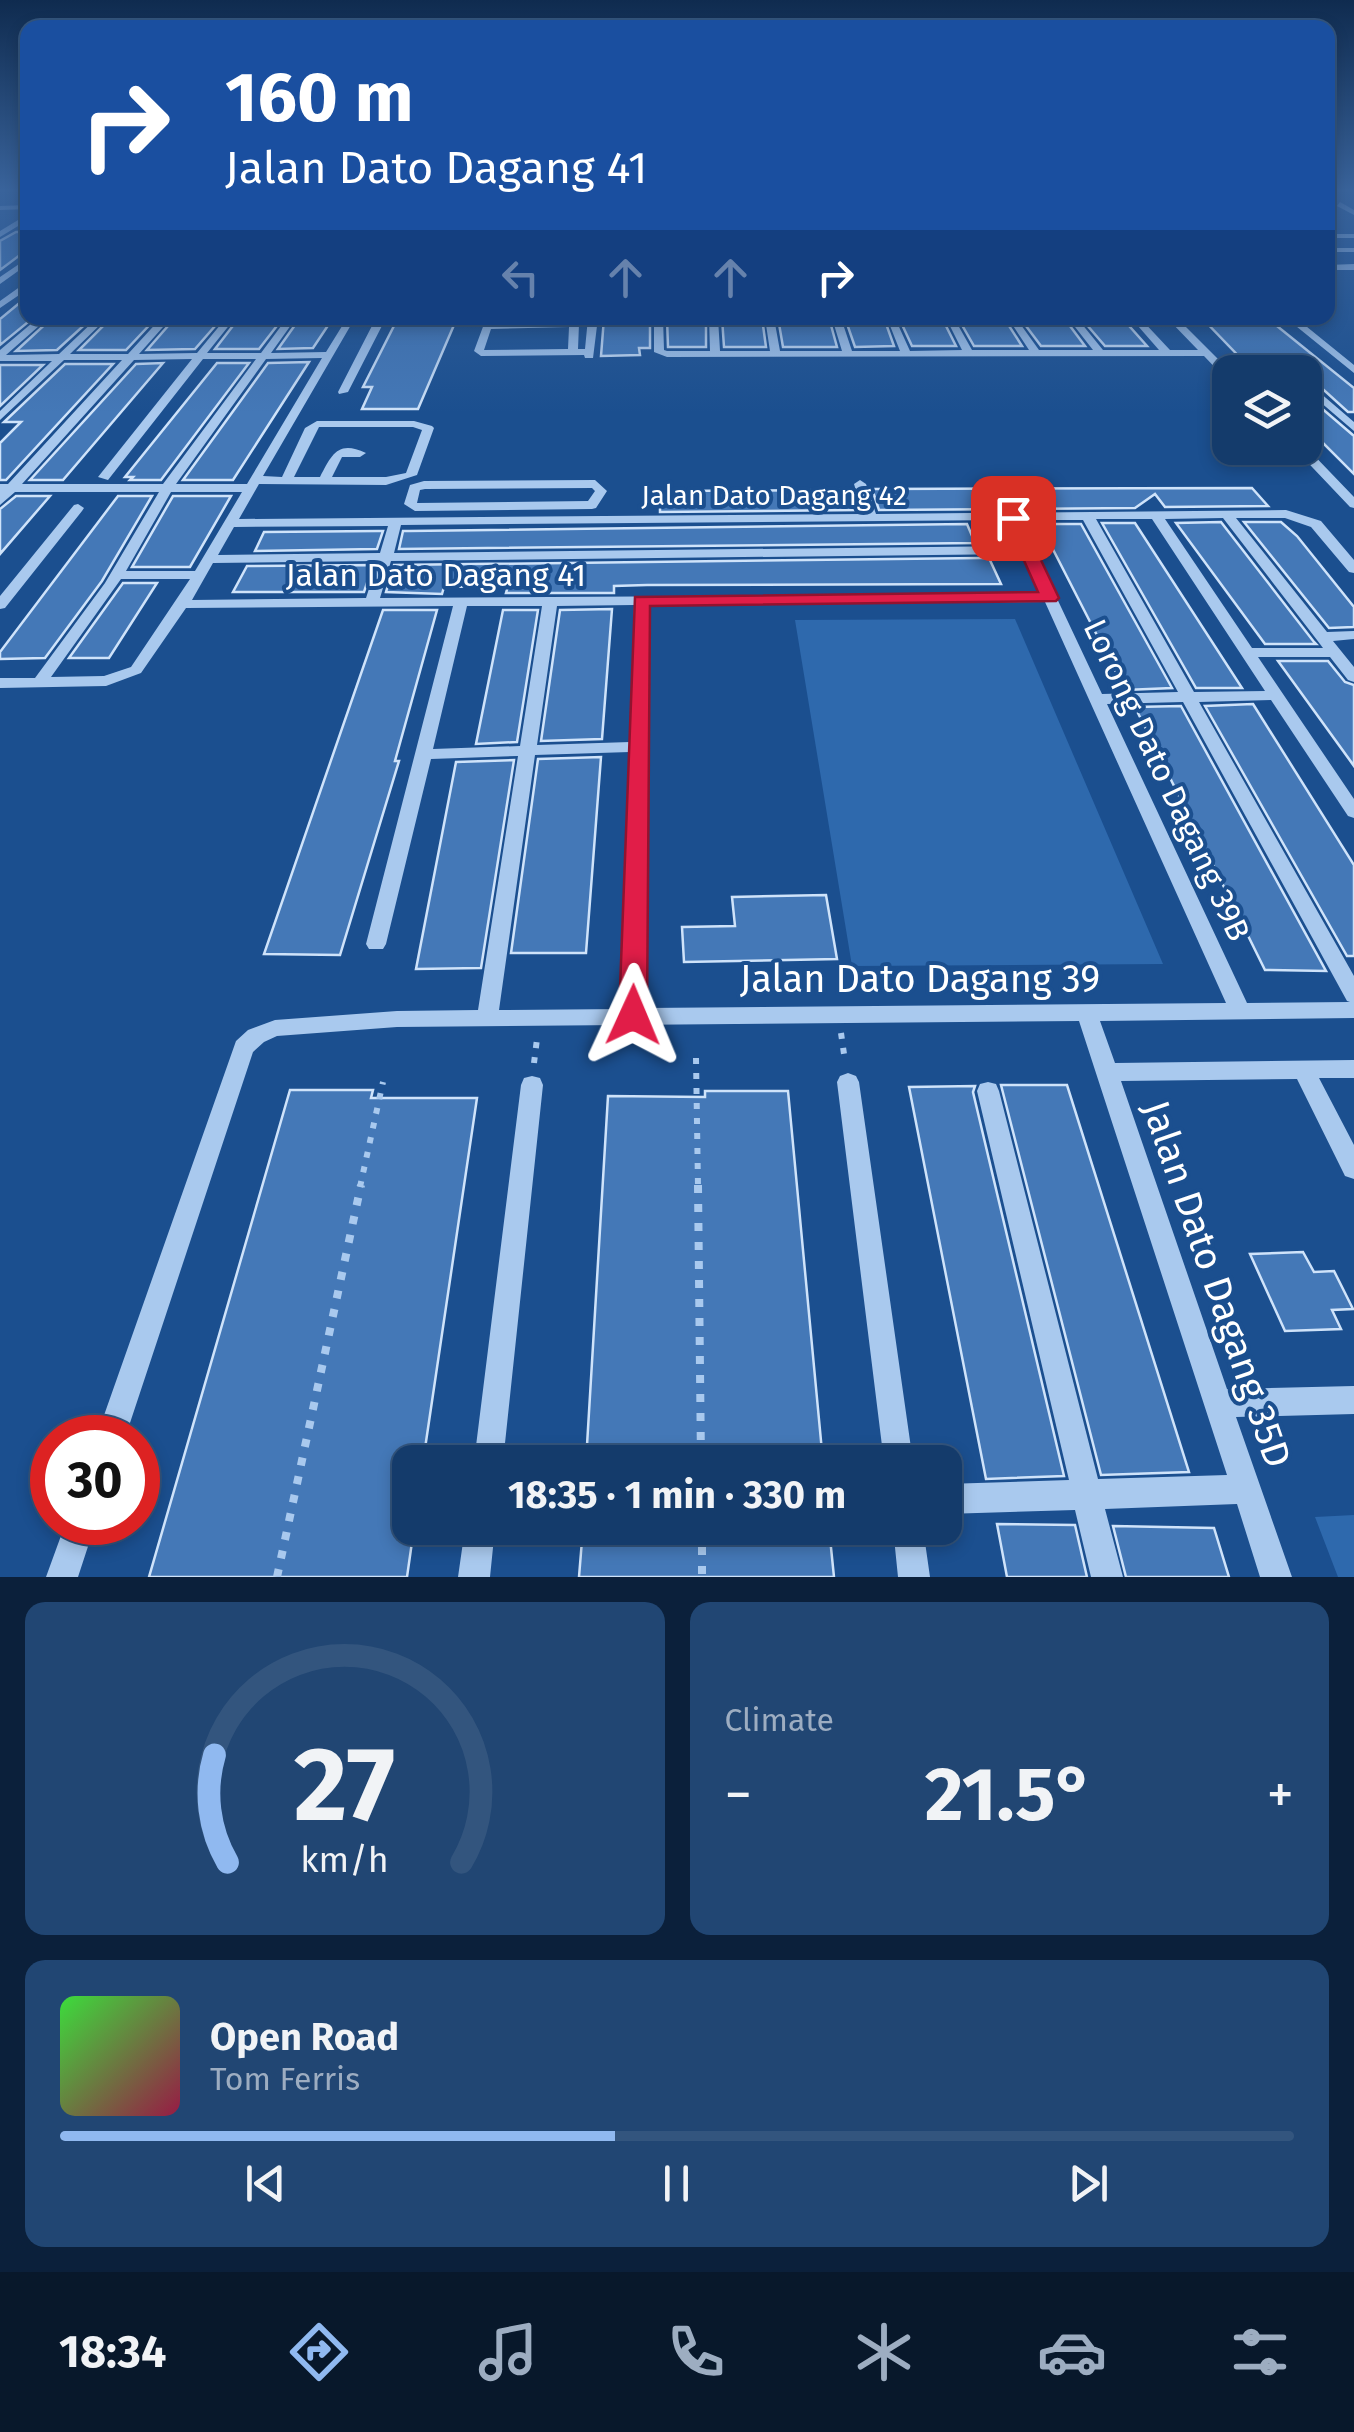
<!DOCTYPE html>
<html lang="en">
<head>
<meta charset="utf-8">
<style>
  :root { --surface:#143b6b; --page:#214673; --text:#f1f3f6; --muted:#9dadc1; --line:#33557e; --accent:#90b9f0 }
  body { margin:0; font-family:"Fira Sans",sans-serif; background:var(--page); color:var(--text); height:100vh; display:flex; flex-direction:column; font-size:38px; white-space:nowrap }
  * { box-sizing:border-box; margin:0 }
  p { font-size:32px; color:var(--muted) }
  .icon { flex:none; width:55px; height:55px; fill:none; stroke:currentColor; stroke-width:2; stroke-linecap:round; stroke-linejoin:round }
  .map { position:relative; height:1577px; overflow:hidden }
  .drawer { display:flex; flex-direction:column; gap:25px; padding:25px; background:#0b203b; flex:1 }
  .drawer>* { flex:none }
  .top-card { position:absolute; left:20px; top:20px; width:1315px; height:305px; border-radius:20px; box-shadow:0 5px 15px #0003,0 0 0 2px var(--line); background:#1a4fa0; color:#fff; overflow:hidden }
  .controls { position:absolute; left:1212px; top:355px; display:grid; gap:20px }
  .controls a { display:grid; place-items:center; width:110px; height:110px; border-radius:20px; background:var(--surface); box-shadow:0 5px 15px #0003,0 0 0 2px var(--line); font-size:50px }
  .speed { position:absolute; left:30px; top:1415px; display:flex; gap:20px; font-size:50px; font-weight:700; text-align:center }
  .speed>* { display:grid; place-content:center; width:130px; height:130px; border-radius:50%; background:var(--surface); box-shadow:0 5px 15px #0003,0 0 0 2px var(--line); line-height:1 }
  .speed .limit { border:15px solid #d22; background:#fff; color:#111 }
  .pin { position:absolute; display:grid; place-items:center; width:85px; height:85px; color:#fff; margin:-42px; border-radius:20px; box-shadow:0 5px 15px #0006 }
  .me { position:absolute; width:110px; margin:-55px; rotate:1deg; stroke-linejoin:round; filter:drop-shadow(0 0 8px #0008) }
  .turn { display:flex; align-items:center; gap:35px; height:210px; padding:0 40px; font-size:45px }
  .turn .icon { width:130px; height:130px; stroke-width:2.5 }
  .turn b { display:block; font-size:70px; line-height:85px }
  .lanes { display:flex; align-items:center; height:95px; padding:0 40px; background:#0003; justify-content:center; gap:50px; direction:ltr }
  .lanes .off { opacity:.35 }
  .big { font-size:75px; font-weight:700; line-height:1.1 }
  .drawer .card { flex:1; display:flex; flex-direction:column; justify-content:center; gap:15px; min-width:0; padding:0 35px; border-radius:20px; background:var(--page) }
  .drawer .dial { align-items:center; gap:0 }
  .dial svg { height:260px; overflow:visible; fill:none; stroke:var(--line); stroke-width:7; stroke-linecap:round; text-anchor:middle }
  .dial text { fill:var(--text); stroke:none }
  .song { display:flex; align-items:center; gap:30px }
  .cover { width:120px; height:120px; border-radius:15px; background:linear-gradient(135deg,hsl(120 70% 55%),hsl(340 70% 35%)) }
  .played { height:10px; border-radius:5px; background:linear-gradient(90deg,var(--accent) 45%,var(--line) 45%) }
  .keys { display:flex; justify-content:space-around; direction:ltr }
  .heat { display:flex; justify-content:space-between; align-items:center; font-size:55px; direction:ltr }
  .drawer .tiles { flex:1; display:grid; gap:25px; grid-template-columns:1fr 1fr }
  .card:last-child { grid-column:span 2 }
  .trip { position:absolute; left:392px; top:1445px; width:570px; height:100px; border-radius:20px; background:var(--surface); box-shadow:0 5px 15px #0003,0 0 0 2px var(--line); font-weight:700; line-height:100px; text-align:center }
  .tab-bar { display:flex; height:160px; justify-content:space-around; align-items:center; background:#08182b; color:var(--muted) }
  .tab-bar .icon { width:70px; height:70px }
  .tab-bar .active { color:var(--accent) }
  .tab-bar b { font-size:45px; color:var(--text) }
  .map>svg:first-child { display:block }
  .green { fill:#2e69ad }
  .building { fill:#4478b7; stroke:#cfe3fa; stroke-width:2.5 }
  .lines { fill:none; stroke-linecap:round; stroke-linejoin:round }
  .path-far1 { stroke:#a9c9ee; stroke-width:6; stroke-dasharray:6 9; stroke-linecap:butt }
  .path { stroke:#a9c9ee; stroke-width:8; stroke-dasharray:8 11; stroke-linecap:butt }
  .minor { fill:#a9c9ee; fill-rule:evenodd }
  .route { fill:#e11d48; stroke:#92132f; stroke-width:2.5 }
  .labels { text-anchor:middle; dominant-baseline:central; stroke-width:8; stroke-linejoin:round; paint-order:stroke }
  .far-street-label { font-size:28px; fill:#fff; stroke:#1b4f8f }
  .street-label { font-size:32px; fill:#fff; stroke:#1b4f8f }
  .near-street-label { font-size:38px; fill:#fff; stroke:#1b4f8f }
</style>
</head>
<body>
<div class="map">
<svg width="1354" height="1577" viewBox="0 0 1354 1577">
  <rect width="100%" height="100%" fill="#1b4f8f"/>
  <!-- green -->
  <path class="green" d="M1015,619L1163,964L852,966L795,620Z
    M1354,1515V1577H1338L1315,1517Z"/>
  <!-- building -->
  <path class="building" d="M16,232H28V249L0,270V241Z
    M28,296V318H33L0,345V319Z
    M52,318H92L57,350L16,351Z
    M111,318H156L126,350H79Z
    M175,318H222L195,349L147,350Z
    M239,318H283L259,349H215Z
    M300,318H333L313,348L278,349Z
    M398,318H457L418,409H362L372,387H363Z
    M604,318H650V348H639L640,355L601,356Z
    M667,318H706V347H668Z
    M722,318H762L766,347H724Z
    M778,318H829L837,347H783Z
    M845,318H884L894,346L855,347Z
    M899,318H942L956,346H912Z
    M958,318H1004L1022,346H974Z
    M1020,318H1064L1085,346H1041Z
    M1081,318H1122L1147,346H1105Z
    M1202,318H1267L1354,388V412H1348L1292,361L1281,363L1283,372H1254Z
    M309,362L233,480H183L268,363Z
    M163,363L63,480H30L136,364Z
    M217,363H249L161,480H130L133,477H125Z
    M65,364H113L6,480H0V443L21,422H4Z
    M0,365H43L0,406Z
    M1305,394L1354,436V474L1305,425Z
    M1252,488L1268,506L1165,507L1155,494L1135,508L879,510L872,489Z
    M841,490H852L858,510L660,512V491Z
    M16,496H50L0,554V509Z
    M118,496H152L102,581L45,658L0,659V652Z
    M173,496H231L190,567H132Z
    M1221,522L1314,642L1316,644H1265L1176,523Z
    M1244,522H1281L1297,536L1354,607V627L1329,628Z
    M1102,523H1135L1242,688H1196Z
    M967,524L975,543L399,549L403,531H409Z
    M1040,524H1081L1172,688L1125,690Z
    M378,531H383L377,549L255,551L264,532Z
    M981,558H989L1001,584L647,585L614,586V593H506L508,586L444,587L442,594L386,592L394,565Z
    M373,565L364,592H233L247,566Z
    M123,583H157L109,658H69Z
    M612,609L602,739L541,741L560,610Z
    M383,610H437L395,761H399L340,955L264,954Z
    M503,610H538L517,742L476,744Z
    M1278,661H1328L1345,682L1354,685V766Z
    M1253,704L1354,865V956H1347L1205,706Z
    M1181,706L1326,971L1265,970L1135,707Z
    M601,757L586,953H511L538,759Z
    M514,760L481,968L416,969L456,762Z
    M826,895L837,959L684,962L682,927L735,926L732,897Z
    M1001,1085H1067L1189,1472L1101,1475Z
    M975,1086L973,1092L1064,1476L986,1479L909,1087Z
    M290,1090H373L371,1098H477L423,1462H410V1528H414L407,1577H149Z
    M705,1091H788L823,1462H586L608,1096L705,1097Z
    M1303,1252L1314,1272L1334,1271L1353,1309L1332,1310L1341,1329L1285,1331L1250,1254Z
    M997,1524L1075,1525L1087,1577H1007Z
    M1113,1526L1214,1528L1229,1577H1126Z
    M583,1528H829L834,1577H579Z"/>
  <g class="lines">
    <!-- path-far1 -->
    <path class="path-far1" d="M841,1033L845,1061
      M696,1058L698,1187
      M534,1063L537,1039
      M360,1187L383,1082"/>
    <!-- path -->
    <path class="path" d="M698,1185L701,1462
      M702,1528V1577
      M277,1577L361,1185"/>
    <!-- minor -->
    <path class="minor" d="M1340,202L1354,210V215L1337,206Z
      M28,205V209L0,210V206Z
      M28,214V220L0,237V231Z
      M1328,234H1354V238H1328Z
      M1328,248H1354V252H1328Z
      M28,258V264L0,284V277Z
      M1354,264V270H1328V265Z
      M28,281V289L0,308V301Z
      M38,318H48L6,355L59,354L97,318H107L70,354H128L161,318H171L139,354L197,353L226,318H235L207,353H261L287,318H296L271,353L326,352L347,318H355L263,476L282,477L305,428L317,421H414L432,426L434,428L417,475L386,485L259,484L239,519L863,514L854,484L860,480L866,484L876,514L1286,510L1321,521L1354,560V573L1349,572L1311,527L1285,518H1236L1327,632L1354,631V639L1333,641L1354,667V682L1348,680L1330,657H1258L1354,799V818L1348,816L1271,700L1199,702L1354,976V1018L1100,1021L1115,1063L1354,1060V1078H1319L1354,1145V1179L1345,1176L1297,1079L1121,1081L1227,1389L1354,1386V1414L1236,1417L1292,1577H1260L1237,1504L1105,1509L1123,1577H1091L1075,1510L945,1514V1484L1069,1480L977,1091L980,1084L988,1082L996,1084L999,1091L1098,1479L1227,1475L1079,1021L397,1027L277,1036L264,1042L253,1052L125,1438H96L236,1041L248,1030L275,1020L397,1011L478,1010L518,756L431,759L386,944L383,949H369L366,944L453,606L186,608L141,673L106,686L0,688V678H35L105,583L159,492H15L0,505V484H8L122,360H64L0,420V411L52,361H0V350ZM322,358L247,484H176L266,359ZM192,359L98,477L108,480L203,359H256L163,484H22L134,360ZM319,427H413L422,430L406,473L386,477H332L342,457H360L366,453C338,440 332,454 320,477H294ZM171,492H242L195,571H126ZM1223,518L1317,640L1323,648H1252L1165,519ZM1096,519H1152L1265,691L1194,692ZM1008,520L1019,546L394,553L401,525ZM1020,520H1083L1178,692L1102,694ZM388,526L380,553L218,555L234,527ZM1023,554L1041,594L380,598L391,561ZM378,561L366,598L192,600L213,563ZM121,579H190L131,667L104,676L51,677ZM1045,602L1226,1003L644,1008L648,605ZM634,605L630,742L537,745L557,606ZM467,606H542L520,746L433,749ZM1183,702L1347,1001L1350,1002L1247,1003L1107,704ZM630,752L622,1009L499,1010L535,755Z
      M376,318H386L348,392L339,394L338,392Z
      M588,318H598L593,358H585L584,355L481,356L474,351L484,324L574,321L579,324L578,349H585ZM569,327L568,349L484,350L491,329Z
      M654,318H663L664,350L667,351H710L709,318H718L720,351H770L765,318H774L780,351H842L832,318H841L852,351H900L887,318H895L910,351L962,350L946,318H954L972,350H1029L1008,318H1016L1039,350H1093L1068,318H1077L1103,350H1159L1131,318H1140L1170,350H1198L1167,318H1177L1231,372L1230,380L1226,379L1204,356L667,357L654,352Z
      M1286,318H1296L1354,365V373Z
      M1284,365H1292L1299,372H1288L1283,367Z
      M1305,380L1354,422V431L1305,389Z
      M1305,446L1354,497V508L1350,507L1294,448Z
      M595,480L607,491L596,508L592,509L415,511L404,504L410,485L424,481ZM592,488L595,491L588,501L417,503L420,490L425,489Z
      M78,504L84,508L82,511L5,608L0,609V596L74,505Z
      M848,1073L856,1076L859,1082L913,1462H884L837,1082L840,1076Z
      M532,1076L540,1078L543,1085L503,1462H474L521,1085L524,1078Z
      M66,1522H96L78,1577H46Z
      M465,1528H495L490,1577H458Z
      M893,1528H923L930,1577H898Z"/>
  </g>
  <!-- sky -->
  <linearGradient id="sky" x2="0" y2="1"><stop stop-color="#0f2b4f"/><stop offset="0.46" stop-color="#39639b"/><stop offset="1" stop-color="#39639b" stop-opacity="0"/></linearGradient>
  <rect width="1354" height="413" fill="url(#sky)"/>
  <!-- route -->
  <path class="route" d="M1013,513L1021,518L1059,598L1056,601L650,606L647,1015L643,1022L633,1025L623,1022L619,1015L635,597L1038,592L1005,518Z"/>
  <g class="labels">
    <!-- far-street labels -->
    <g class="far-street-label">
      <text x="774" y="495">Jalan Dato Dagang 42</text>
    </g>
    <!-- street labels -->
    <g class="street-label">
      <text x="436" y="575">Jalan Dato Dagang 41</text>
      <text transform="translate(1167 780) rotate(65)">Lorong Dato Dagang 39B</text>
    </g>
    <!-- near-street labels -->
    <g class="near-street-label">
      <text x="920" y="979">Jalan Dato Dagang 39</text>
      <text transform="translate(1217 1284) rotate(71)">Jalan Dato Dagang 35D</text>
    </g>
  </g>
</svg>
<div class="controls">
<a><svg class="icon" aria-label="layers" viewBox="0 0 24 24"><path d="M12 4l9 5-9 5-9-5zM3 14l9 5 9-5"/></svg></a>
</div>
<div class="speed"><div class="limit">30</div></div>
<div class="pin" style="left:1013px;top:518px;background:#d93025"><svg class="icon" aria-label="arrive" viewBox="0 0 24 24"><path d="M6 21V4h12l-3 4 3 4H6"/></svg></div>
<svg class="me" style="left:633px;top:1015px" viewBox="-20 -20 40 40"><path d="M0-17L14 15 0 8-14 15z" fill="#e11d48" stroke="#fff" stroke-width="4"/></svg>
<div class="trip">18:35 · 1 min · 330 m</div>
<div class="top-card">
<div class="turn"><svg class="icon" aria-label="right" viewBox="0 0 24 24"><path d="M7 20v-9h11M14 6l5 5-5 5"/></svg><div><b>160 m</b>Jalan Dato Dagang 41</div></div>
<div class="lanes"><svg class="icon off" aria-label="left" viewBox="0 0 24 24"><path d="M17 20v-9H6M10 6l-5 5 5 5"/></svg><svg class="icon off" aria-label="ahead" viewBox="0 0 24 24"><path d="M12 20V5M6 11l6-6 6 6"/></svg><svg class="icon off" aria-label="ahead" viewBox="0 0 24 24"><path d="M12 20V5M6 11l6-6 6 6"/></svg><svg class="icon" aria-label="right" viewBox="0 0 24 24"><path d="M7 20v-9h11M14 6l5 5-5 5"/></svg></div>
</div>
</div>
<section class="drawer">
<div class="tiles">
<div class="card dial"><svg viewBox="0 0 100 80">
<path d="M14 69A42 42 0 1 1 86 69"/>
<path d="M14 69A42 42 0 0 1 10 36" stroke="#90b9f0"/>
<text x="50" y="56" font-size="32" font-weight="700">27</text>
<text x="50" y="72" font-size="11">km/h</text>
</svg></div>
<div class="card"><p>Climate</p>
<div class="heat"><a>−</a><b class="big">21.5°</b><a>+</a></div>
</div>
<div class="card">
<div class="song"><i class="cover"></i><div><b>Open Road</b><p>Tom Ferris</p></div></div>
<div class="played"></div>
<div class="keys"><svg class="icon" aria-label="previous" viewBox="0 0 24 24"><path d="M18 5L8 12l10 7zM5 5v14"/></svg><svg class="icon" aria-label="pause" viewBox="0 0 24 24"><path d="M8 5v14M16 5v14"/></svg><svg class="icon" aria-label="next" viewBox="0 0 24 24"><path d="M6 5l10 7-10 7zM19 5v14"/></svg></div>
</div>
</div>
</section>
<nav class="tab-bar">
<b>18:34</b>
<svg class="icon active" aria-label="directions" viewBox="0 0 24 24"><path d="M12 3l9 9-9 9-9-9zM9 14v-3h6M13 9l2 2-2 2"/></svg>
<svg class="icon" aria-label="music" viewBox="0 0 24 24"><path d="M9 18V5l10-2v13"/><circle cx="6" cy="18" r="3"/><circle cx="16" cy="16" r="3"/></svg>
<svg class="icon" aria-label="phone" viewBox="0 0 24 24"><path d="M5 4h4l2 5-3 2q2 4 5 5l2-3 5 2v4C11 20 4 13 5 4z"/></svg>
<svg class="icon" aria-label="climate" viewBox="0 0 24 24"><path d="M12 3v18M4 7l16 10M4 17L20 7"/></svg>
<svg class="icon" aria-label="car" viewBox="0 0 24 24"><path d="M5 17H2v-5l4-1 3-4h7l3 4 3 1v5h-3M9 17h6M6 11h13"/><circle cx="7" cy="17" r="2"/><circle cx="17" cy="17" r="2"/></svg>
<svg class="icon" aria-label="filters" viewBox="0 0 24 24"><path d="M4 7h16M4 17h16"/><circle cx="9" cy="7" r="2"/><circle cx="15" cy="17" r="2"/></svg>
</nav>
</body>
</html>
